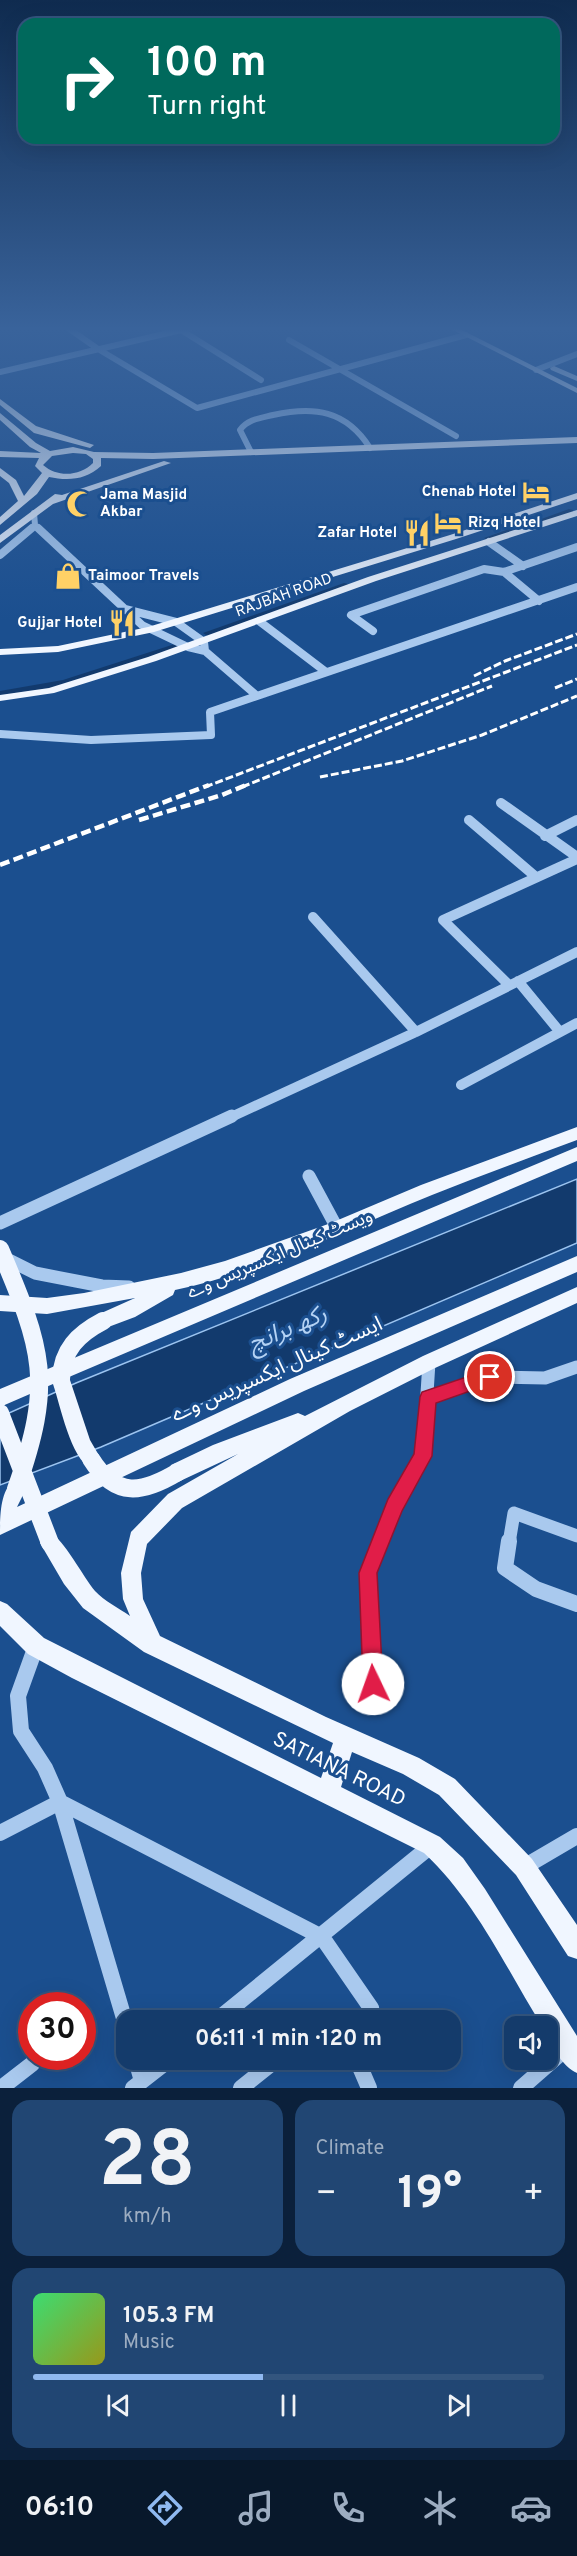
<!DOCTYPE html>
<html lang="en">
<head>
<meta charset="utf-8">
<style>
  :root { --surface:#143b6b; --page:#214673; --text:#f1f3f6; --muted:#9dadc1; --line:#33557e; --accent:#90b9f0 }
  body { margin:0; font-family:Overpass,"Noto Sans Arabic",sans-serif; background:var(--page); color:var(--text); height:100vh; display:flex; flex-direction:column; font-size:22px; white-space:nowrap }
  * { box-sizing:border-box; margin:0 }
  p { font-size:20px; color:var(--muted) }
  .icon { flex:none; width:33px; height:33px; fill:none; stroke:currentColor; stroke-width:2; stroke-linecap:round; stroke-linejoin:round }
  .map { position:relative; height:2088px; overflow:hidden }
  .side { display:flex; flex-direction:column; gap:12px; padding:12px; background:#0b203b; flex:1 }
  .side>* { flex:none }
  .banner { position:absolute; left:18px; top:18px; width:542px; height:126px; border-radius:18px; box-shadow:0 6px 24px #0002,0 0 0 2px var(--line); background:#00695c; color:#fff; overflow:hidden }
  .controls { position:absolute; left:504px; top:2016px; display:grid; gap:12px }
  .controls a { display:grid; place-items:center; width:54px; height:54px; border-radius:12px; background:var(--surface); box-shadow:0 6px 24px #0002,0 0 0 2px var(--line); font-size:30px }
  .speed { position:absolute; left:18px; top:1992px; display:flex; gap:12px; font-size:30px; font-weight:700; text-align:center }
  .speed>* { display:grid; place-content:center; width:78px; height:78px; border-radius:50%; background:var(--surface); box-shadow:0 6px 24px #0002,0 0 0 2px var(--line); line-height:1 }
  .speed .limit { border:9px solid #d22; background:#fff; color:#111 }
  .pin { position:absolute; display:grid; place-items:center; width:51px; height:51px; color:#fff; margin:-26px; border:3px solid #fff; border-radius:50%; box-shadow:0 2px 6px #0007 }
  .me { position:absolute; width:66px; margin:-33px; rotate:357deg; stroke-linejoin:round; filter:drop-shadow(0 0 4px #0008) }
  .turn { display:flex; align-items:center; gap:21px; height:126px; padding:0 30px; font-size:27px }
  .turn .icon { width:78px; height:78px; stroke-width:2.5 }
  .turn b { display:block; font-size:42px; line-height:51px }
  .big { font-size:45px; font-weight:700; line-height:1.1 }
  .side .card { flex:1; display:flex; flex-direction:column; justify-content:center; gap:9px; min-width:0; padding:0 21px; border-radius:18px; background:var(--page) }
  .side .dial { align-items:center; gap:0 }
  .dial b { font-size:78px; line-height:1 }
  .song { display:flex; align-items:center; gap:18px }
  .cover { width:72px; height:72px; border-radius:9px; background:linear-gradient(135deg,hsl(140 70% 55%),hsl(60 70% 35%)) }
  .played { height:6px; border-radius:3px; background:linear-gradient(90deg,var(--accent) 45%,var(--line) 45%) }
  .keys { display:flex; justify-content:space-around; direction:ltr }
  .heat { display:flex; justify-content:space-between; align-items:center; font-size:33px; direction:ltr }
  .side .tiles { flex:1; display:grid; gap:12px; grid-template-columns:1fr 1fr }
  .card:last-child { grid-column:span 2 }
  .trip { position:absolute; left:116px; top:2010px; width:345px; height:60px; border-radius:18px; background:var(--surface); box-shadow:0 6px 24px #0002,0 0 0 2px var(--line); font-weight:700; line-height:60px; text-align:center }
  .tabs { display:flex; height:96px; justify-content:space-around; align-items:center; background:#08182b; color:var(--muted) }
  .tabs .icon { width:42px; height:42px }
  .tabs .active { color:var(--accent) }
  .tabs b { font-size:27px; color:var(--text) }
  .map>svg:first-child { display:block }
  .water { fill:#123a6d; stroke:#9cc4f0; stroke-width:1.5 }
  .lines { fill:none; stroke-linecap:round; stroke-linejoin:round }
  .canal { fill:#123a6d; fill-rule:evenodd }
  .minor-far4 { stroke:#a9c9ee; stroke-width:6 }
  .minor-far3 { stroke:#a9c9ee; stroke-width:8 }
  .minor-far2 { stroke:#a9c9ee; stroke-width:10 }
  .minor-far1 { stroke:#a9c9ee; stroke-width:13 }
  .minor { stroke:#a9c9ee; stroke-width:16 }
  .major { fill:#f0f6ff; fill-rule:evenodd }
  .rail-far1 { stroke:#fff; stroke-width:3; stroke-dasharray:8 3; stroke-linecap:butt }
  .rail { stroke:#fff; stroke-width:4.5; stroke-dasharray:10 4.5; stroke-linecap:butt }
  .major-bridge { stroke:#f0f6ff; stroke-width:18 }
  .route { fill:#e11d48; stroke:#92132f; stroke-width:1.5 }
  .labels { text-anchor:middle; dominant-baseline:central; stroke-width:6; stroke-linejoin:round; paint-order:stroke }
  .far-poi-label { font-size:15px; font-weight:bold; fill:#fff; stroke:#1b4f8f; text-anchor:end }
  .far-street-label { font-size:15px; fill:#fff; stroke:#1b4f8f }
  .street-label { font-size:18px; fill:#fff; stroke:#1b4f8f }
  .near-street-label { font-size:21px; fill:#fff; stroke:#1b4f8f }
  .near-water-label { font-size:24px; font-style:italic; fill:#b5d3f5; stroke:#1b4f8f }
</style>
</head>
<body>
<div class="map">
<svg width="577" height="2088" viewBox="0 0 577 2088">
  <rect width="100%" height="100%" fill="#1b4f8f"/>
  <!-- water -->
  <path class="water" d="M577,1179V1243L101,1447L0,1485V1417L76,1383Z"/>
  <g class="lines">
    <!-- canal -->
    <path class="canal" d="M569,509L573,510V514L538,525L533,522Z
      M518,526L522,527V531L489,541L484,538Z
      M344,583L348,584V588L213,635L209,637L203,633Z
      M178,643L182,644V650C122,669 63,691 0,699V691L63,680Z"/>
    <!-- minor-far4 -->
    <path class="minor-far4" d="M68,328L98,349L197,408L466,335
      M181,330L261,380
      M289,340L456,436
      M536,370L577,354
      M0,372L190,328
      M251,452L240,430C248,419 261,418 273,415C314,406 346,410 370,448
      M34,513L35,525L40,529
      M30,529L35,525"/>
    <!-- minor-far3 -->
    <path class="minor-far3" d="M38,528L142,625L188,647L205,651L256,695
      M489,542L523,566
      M0,555L32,528
      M504,572L539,601
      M125,609L176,622L204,642L205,651
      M259,621L326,672
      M373,631L351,615L484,569L504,572L577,547
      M0,734L91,740L211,735L210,712L577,587"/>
    <!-- minor-far2 -->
    <path class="minor-far2" d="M501,803L577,857
      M469,820L536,877
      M545,836L577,820
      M313,917L416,1032
      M518,981L560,1032
      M509,985L443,920L577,859
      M461,1085L577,1023
      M229,1118L416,1032L577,952"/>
    <!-- minor-far1 -->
    <path class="minor-far1" d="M309,1176L337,1228
      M0,1223L232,1116
      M3,1257L35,1273L102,1286L129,1287
      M428,1397L490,1377L545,1378L577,1367
      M380,1543L395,1505L423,1456L429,1362
      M509,1543L514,1513L577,1536"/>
    <!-- minor -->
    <path class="minor" d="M509,1541L505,1568L536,1589L577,1604
      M36,1646L18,1696L21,1731L45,1768L60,1802L126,2025
      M374,1707L368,1573L381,1541
      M0,1833L60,1802L322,1937L371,2008L362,2020
      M524,1867L577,1836
      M217,2020L432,1845
      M136,2060L142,2081
      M357,2060L369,2088
      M1,2088L32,2064
      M133,2088L169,2060
      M241,2088L276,2060
      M521,2088L569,2046"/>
    <!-- major -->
    <path class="major" d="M449,328H458L577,388V393Z
      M554,366L577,376V381L551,370L550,368Z
      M0,399L36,426L94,445L90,448L34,433L0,405Z
      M0,413L36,443L50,451L73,447L94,452L153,453L577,437V443L153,459L101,458V466C86,480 68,481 49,477L37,494L0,525V517L18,501L9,483L0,476V468L16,480L24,496L42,473L35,466L39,458L0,457V451L41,453L30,447L0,420ZM73,453L86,454L93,459V463C80,476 58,478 43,465L52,456Z
      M164,461L171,463L53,504L0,543V535L55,494L62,495Z
      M577,493V499L456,539L154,632L58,652L0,655V649L58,646L148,627L450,535Z
      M577,510V516L376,581L156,661L54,693L0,701V695L49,688L148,657L368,577Z
      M577,1127V1140C529,1158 480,1176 432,1195C351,1228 261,1272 175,1290L173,1295L135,1317L103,1329L97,1327L94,1321L97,1315L135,1298L47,1314L0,1311V1295L47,1298L84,1293L181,1273L225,1261L331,1223L421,1185Z
      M577,1147V1161L69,1377L90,1440L101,1459L98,1466L91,1468C71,1460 60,1404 53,1384L0,1407V1389Z
      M577,1256V1272L304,1391L0,1535C0,1516 0,1488 16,1479L23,1482L26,1489L17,1507L290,1379Z
      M577,1287V1303L435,1368L350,1411L182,1508L147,1544L141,1573L143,1599L160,1636L326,1717L419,1758L455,1779L532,1859L577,1925V1959L568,1956L516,1875L439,1795L403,1774L352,1752L341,1787L440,1837L463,1858L485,1889L577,2036V2073C562,2067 548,2042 548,2026H542C506,1968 475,1900 424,1853L72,1678L28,1654L0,1626V1601L7,1604L44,1638L321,1778L333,1743L144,1652L83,1608L64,1584L40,1543L43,1536L50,1533C63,1538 84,1578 95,1591C104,1601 119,1608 130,1616L123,1599L121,1573L131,1532L168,1494L238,1454L178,1482L171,1479L168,1472L171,1465L213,1445L298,1413L305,1416L423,1356Z"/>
    <!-- rail-far1 -->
    <path class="rail-far1" d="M474,676L505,661L577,634
      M555,688L577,679
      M320,777L402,761L482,735L577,696
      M205,787L577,645
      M242,787L492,686"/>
    <!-- rail -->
    <path class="rail" d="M139,820L222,795L246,785
      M0,865L209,785"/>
    <!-- major-bridge -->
    <path class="major-bridge" d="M0,1249C43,1350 54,1382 16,1489
      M61,1379C62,1350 78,1334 103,1321
      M0,1413L50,1543
      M91,1459C116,1499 143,1493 178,1472"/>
  </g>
  <!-- sky -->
  <linearGradient id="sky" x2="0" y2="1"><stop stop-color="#0f2b4f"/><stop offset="0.53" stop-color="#39639b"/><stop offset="1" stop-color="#39639b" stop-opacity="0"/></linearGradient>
  <rect width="577" height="620" fill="url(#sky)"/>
  <!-- route -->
  <path class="route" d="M490,1369L496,1371L498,1377L496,1382L436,1403L432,1456L402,1511L377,1573L383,1684L380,1691L373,1694L366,1691L363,1684L359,1573L388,1499L414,1454L420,1397L422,1392Z"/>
  <!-- icons -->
  <defs>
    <symbol id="hotel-bare" viewBox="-9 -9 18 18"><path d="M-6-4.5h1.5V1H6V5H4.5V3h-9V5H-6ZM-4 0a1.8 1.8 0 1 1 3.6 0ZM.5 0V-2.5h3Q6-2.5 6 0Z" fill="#ffd166" stroke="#1b4f8f" stroke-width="2.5" paint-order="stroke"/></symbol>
    <symbol id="mosque-bare" viewBox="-9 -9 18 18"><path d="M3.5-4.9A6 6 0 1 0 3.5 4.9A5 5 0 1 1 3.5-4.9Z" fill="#ffd166" stroke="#1b4f8f" stroke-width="2.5" paint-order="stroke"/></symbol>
    <symbol id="restaurant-bare" viewBox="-9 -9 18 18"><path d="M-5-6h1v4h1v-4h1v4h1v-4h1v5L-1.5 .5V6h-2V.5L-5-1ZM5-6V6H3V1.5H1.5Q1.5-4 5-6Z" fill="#ffd166" stroke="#1b4f8f" stroke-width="2.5" paint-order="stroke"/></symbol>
    <symbol id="shop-bare" viewBox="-9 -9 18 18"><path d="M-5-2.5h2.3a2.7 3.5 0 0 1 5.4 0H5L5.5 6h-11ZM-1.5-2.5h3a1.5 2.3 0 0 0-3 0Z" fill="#ffd166" stroke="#1b4f8f" stroke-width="2.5" paint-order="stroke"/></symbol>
  </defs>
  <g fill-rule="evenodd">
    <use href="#hotel-bare" x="517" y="473" width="38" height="38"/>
    <use href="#mosque-bare" x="61" y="485" width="38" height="38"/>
    <use href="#hotel-bare" x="429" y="504" width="38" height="38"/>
    <use href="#restaurant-bare" x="398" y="514" width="38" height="38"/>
    <use href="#shop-bare" x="49" y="557" width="38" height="38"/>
    <use href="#restaurant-bare" x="103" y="604" width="38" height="38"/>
  </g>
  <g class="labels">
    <!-- far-poi labels -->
    <g class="far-poi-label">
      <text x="516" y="492">Chenab Hotel</text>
      <text x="100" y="495" text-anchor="start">Jama Masjid<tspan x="100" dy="17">Akbar</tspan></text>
      <text x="468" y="523" text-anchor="start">Rizq Hotel</text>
      <text x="397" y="533">Zafar Hotel</text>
      <text x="88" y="576" text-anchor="start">Taimoor Travels</text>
      <text x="102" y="623">Gujjar Hotel</text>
    </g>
    <!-- far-street labels -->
    <g class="far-street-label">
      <text transform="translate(284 596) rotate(-20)">RAJBAH ROAD</text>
    </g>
    <!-- street labels -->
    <g class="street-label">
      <text transform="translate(280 1255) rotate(-23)">ویسٹ کینال ایکسپریس وے</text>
    </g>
    <!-- near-street labels -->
    <g class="near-street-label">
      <text transform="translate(277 1370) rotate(-24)">ایسٹ کینال ایکسپریس وے</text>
      <text transform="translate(339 1770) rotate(26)">SATIANA ROAD</text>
    </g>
    <!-- near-water labels -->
    <g class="near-water-label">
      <text transform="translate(288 1330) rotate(-23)">رکھ برانچ</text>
    </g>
  </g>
</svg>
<div class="controls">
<a><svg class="icon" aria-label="sound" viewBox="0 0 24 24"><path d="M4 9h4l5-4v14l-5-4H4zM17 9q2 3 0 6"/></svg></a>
</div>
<div class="speed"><div class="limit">30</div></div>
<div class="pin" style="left:490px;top:1377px;background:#d93025"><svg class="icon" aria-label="arrive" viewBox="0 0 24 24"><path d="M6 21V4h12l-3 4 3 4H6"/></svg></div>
<svg class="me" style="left:373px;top:1684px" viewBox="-20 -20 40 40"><circle r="19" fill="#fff"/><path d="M0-13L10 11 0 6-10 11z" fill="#e11d48"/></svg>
<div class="trip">06:11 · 1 min · 120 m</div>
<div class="banner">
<div class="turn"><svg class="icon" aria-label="right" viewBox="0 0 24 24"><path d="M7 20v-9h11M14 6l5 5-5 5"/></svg><div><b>100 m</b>Turn right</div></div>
</div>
</div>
<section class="side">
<div class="tiles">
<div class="card dial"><b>28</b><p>km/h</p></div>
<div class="card"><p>Climate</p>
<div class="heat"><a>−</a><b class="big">19°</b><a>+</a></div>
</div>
<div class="card">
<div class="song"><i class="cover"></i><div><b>105.3 FM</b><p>Music</p></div></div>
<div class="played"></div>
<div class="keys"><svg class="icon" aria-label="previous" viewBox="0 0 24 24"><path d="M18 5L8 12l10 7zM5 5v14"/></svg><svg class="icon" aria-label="pause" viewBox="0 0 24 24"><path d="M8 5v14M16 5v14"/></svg><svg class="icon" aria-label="next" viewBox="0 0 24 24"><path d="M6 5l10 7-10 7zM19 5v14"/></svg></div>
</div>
</div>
</section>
<nav class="tabs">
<b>06:10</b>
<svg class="icon active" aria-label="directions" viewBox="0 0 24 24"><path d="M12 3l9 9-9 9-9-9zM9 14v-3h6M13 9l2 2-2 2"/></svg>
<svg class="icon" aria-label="music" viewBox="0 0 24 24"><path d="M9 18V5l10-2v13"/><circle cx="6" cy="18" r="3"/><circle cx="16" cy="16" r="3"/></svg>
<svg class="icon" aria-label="phone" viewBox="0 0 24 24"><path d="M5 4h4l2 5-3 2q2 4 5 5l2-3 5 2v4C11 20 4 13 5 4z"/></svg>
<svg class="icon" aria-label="climate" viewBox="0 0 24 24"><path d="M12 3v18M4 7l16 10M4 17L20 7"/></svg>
<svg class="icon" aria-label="car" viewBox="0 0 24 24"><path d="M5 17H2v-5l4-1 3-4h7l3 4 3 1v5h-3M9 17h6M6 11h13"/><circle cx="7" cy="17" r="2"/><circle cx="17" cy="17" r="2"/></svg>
</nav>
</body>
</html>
